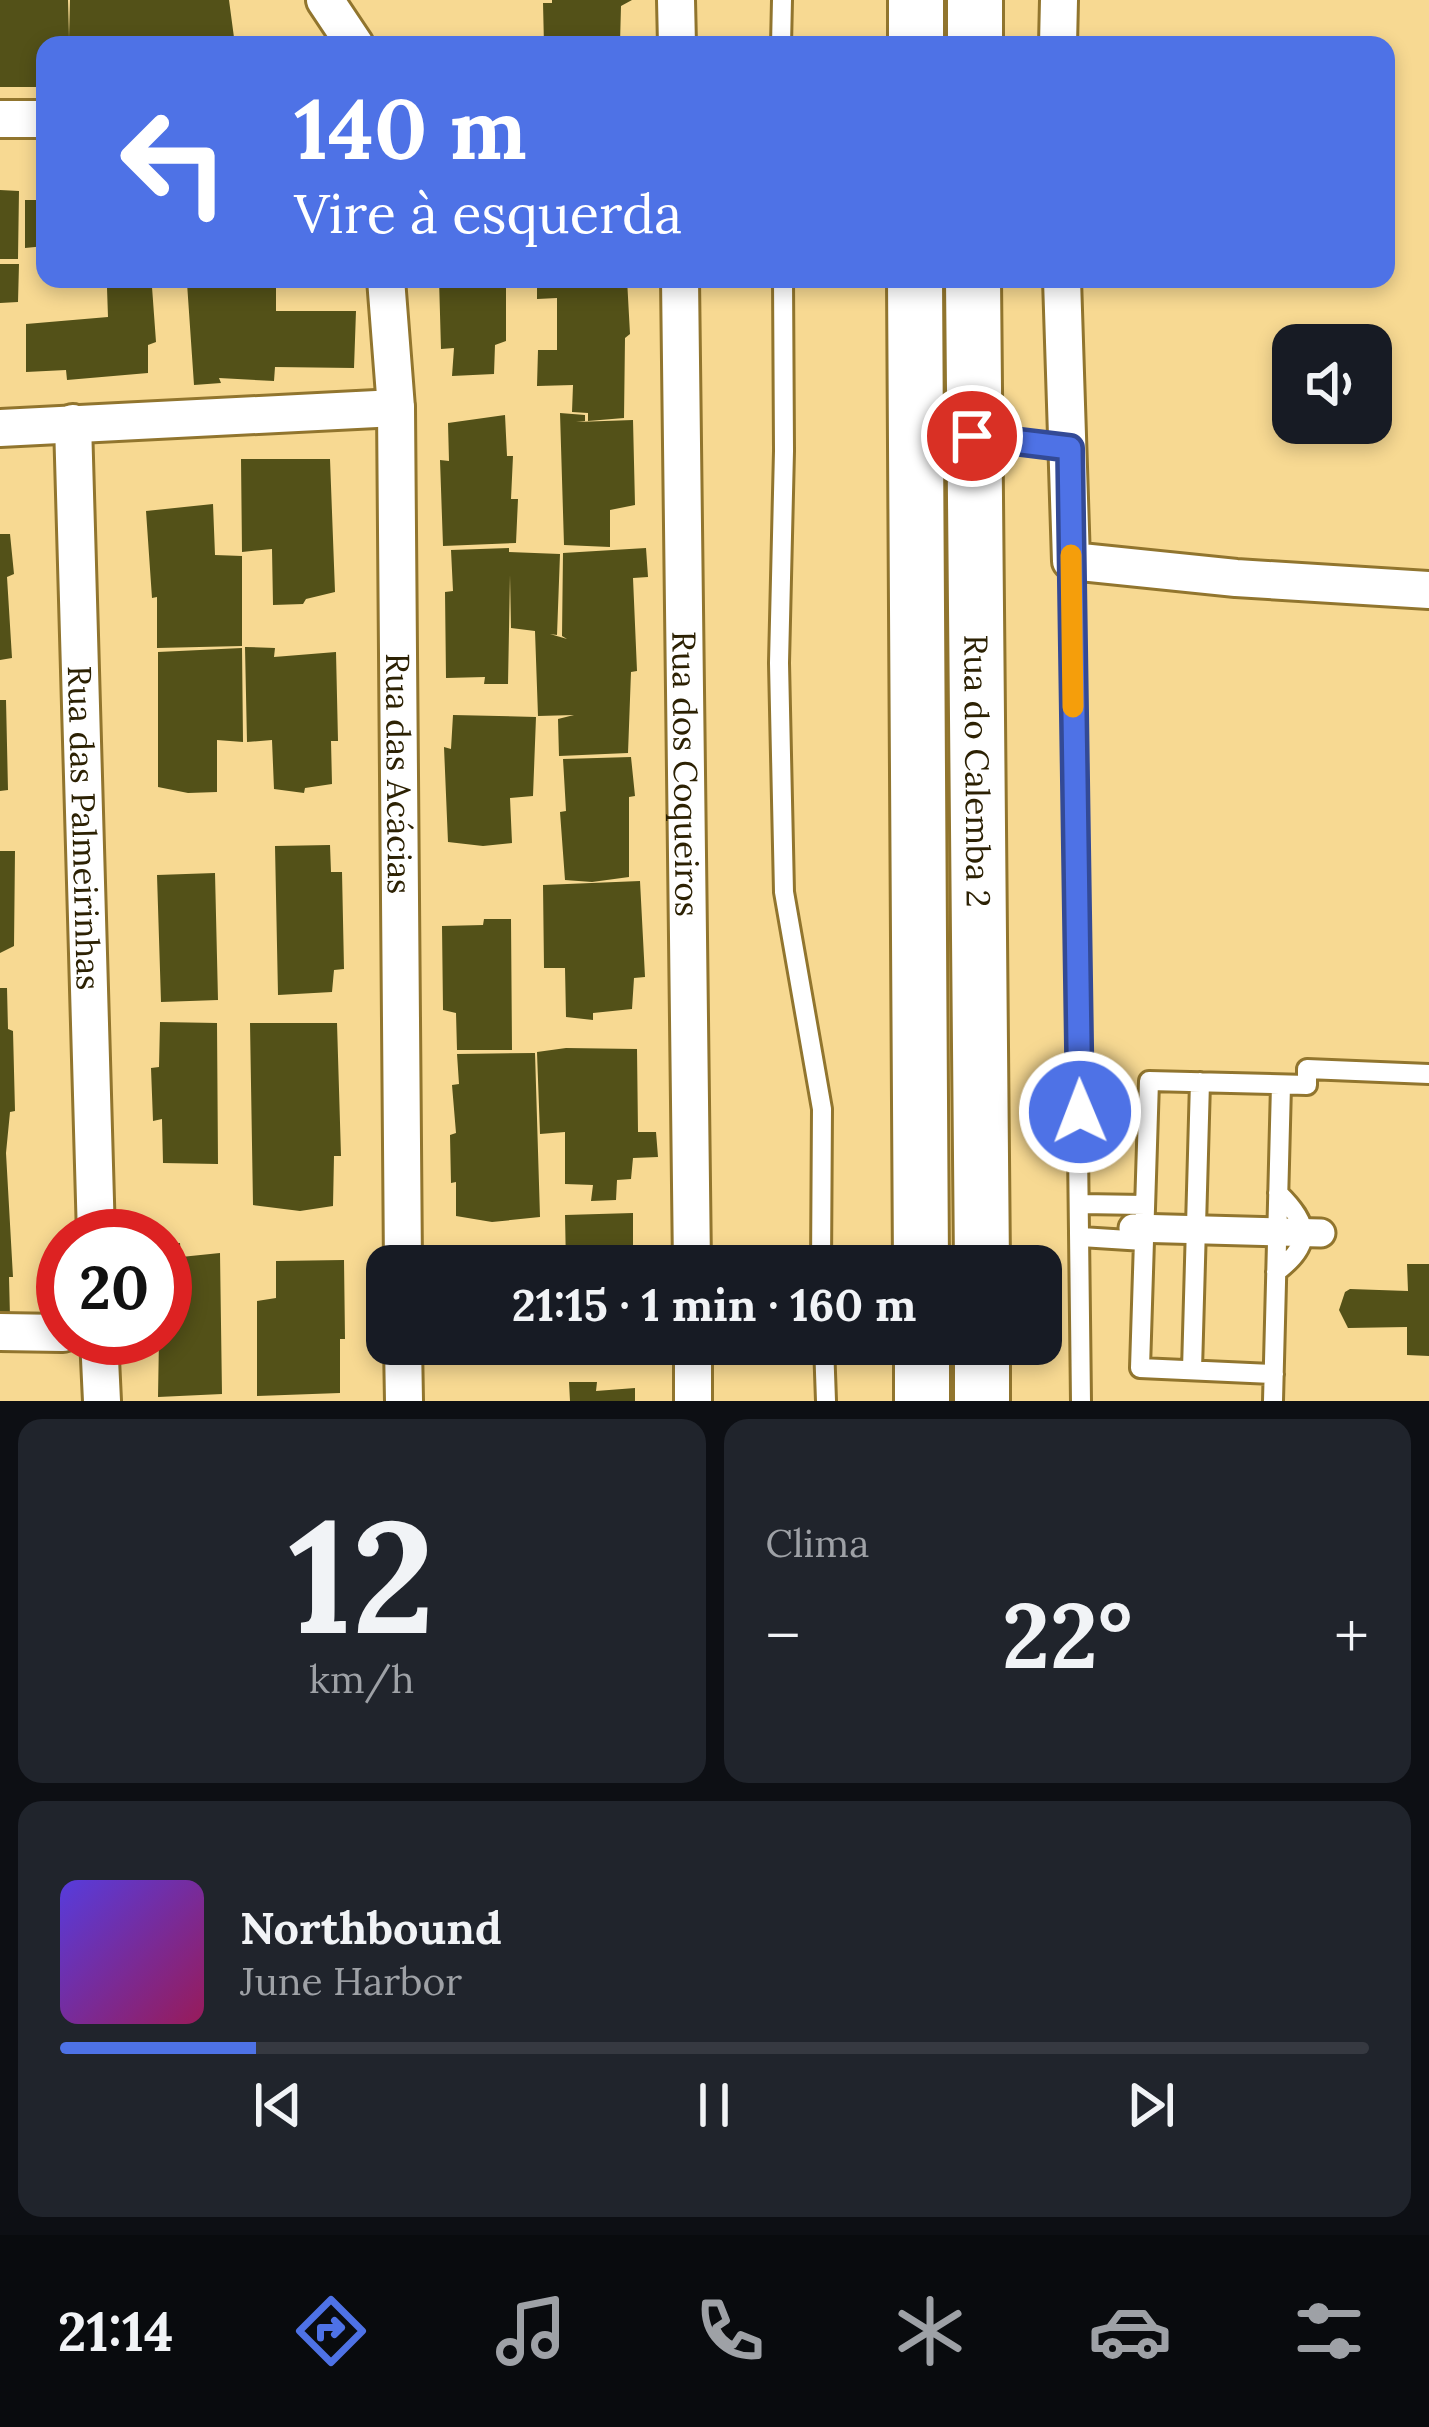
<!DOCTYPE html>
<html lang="pt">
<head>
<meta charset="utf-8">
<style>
  :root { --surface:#171b24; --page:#20242c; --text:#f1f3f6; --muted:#9ea1a6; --line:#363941; --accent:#4e72e6 }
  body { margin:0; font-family:Lora,serif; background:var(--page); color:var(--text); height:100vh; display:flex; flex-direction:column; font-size:45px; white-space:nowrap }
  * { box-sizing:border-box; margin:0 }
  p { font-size:39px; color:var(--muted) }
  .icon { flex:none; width:66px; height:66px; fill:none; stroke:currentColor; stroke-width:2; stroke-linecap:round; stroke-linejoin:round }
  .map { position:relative; height:1401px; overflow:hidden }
  .details { display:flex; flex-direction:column; gap:18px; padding:18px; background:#0d0f14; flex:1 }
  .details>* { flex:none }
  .banner { position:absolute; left:36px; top:36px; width:1359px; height:252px; border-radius:24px; box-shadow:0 6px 18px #0003; background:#4e72e6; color:#fff; overflow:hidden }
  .buttons { position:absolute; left:1272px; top:324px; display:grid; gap:24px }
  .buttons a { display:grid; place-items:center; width:120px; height:120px; border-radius:24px; background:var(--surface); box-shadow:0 6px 18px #0003; font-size:60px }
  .speed { position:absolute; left:36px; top:1209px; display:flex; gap:24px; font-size:60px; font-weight:700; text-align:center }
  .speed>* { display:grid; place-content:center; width:156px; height:156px; border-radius:50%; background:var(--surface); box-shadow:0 6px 18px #0003; line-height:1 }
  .speed .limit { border:18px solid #d22; background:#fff; color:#111 }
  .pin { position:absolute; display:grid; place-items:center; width:102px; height:102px; color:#fff; margin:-51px; border:6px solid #fff; border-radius:50%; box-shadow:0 3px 12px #0007 }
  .me { position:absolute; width:132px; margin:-66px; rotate:359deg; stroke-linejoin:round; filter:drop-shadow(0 0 9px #0008) }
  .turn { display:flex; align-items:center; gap:42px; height:252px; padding:0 60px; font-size:54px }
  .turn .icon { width:156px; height:156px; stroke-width:2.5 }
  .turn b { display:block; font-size:84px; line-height:102px }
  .big { font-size:90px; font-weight:700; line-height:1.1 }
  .details .widget { flex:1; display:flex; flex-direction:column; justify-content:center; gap:18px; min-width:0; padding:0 42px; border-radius:24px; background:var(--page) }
  .details .dial { align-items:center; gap:0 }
  .dial b { font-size:156px; line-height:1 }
  .song { display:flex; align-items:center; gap:36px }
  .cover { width:144px; height:144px; border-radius:18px; background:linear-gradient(135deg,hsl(250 70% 55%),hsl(330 70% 35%)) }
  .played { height:12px; border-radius:6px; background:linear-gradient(90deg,var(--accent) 15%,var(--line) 15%) }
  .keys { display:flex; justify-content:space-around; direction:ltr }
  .heat { display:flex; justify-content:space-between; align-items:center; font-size:66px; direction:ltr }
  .details .tiles { flex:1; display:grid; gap:18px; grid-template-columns:1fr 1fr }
  .widget:last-child { grid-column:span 2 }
  .trip { position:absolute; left:366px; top:1245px; width:696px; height:120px; border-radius:24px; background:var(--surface); box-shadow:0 6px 18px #0003; font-weight:700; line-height:120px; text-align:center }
  .menu { display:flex; height:192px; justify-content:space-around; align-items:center; background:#090b0e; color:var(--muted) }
  .menu .icon { width:84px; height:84px }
  .menu .current { color:var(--accent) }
  .menu b { font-size:54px; color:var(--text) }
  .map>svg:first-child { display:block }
  .building { fill:#535118 }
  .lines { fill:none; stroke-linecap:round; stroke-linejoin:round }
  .service-casing { stroke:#91752e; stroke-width:24 }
  .pedestrian-casing { stroke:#91752e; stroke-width:33 }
  .minor-casing { stroke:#91752e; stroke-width:42 }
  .secondary-casing { stroke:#91752e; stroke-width:60 }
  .service { stroke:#fff; stroke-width:18 }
  .pedestrian { stroke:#fff; stroke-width:27 }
  .minor { stroke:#fff; stroke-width:36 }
  .secondary { stroke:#fff; stroke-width:54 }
  .route-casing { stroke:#334a96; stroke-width:30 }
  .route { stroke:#4e72e6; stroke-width:21 }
  .slow { stroke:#f59e0b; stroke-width:21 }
  .labels { text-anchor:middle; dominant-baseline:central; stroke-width:12; stroke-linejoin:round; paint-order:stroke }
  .street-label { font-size:33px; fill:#2c2103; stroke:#f7d992 }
</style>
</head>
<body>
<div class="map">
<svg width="1429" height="1401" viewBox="0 0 1429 1401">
  <rect width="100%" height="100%" fill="#f7d992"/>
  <!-- building -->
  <path class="building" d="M0,0H68L69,38L70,0H229L235,45H45V87H0Z
    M552,0H632L621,6L620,43L544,45L543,3H552Z
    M0,190L19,191L18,259H0Z
    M25,200H45V246L25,248Z
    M0,264H19L18,302L0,303Z
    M439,279H506V341L495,345L494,374L452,376L454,348L441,349Z
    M537,279H627L630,334L625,338L624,418L588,421V413L572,412L573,385L537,386L538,350H557V298L537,299Z
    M187,283L276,284V311H356L354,368L275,367L274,381L219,378L221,383L194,385Z
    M152,287L156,342L148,345V373L67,380L66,370L26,372V324L108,317L107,288Z
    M560,413L585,415V421L576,422L633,420L635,505L610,510V547L564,545Z
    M505,415L507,456H513L511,499H518L516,543L443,546L440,460L449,461L448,423Z
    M241,459H330L335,592L306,599L303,604L273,605L272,549L242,552Z
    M213,504L215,555L242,556V646L157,648V597L152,598L146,511Z
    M0,534H10L14,574L7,577L12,658L0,660Z
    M509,548V552L560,554L557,635L550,634L567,639L562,636L563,553L646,548L648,577L633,578L637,671L631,672L628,753L559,756L558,719L574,715L538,716L535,631L511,628L510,575L508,684H484L485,677L446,678L445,592L453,591L451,550Z
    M245,647L275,648L274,657L336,652L338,741H331L332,784L305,788L304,793L274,789L272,740L247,742Z
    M242,648L243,742L217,740V792L188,793L158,787V652Z
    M0,700H6L8,790L0,791Z
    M453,715L536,717L533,796L510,798L512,843L483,846L448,842L444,747L451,749Z
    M631,757L635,796L629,797V877L592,882L565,880L560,812L566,811L563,759Z
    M330,845L331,872H342L344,969L334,970L332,992L278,995L275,846Z
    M0,851H15L14,946L0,953Z
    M215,873L218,1000L161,1002L157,875Z
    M640,881L645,977L634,978L632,1009L593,1013V1020L566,1017L565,968H544L543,885Z
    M484,919H511L512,1050H457L456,1013L443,1010L442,926L483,925Z
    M0,988H7L8,1029L13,1031L15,1111L10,1112L6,1153L13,1277H9L10,1317H0Z
    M160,1022L217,1023L218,1164L163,1163L162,1119L153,1121L151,1068L159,1067Z
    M250,1023H337L341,1156H334L333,1206L300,1211L253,1205Z
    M566,1048L637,1049L638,1132H656L658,1157L633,1158L631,1179L617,1180L616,1200L591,1201L593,1185L565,1184V1132L540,1134L537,1052Z
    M535,1053L540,1217L492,1222L456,1216V1182L451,1183L450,1135L456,1133L452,1085L459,1084L457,1054Z
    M633,1213V1260L642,1259V1266H566L565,1215Z
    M165,1243H180L181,1257L220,1253L222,1394L158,1397L159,1338H165Z
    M449,1255L511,1257V1266H450Z
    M344,1260L345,1339H340V1393L257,1396V1301L276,1298V1261Z
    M1407,1264H1429V1356L1407,1355V1327L1348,1328L1339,1310L1345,1292L1350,1289L1408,1291Z
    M453,1344H512V1354L454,1349Z
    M567,1344H619V1347L596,1350L597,1353L567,1350Z
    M569,1382H597L596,1391L635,1388V1401H570Z"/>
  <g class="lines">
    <defs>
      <path id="service" d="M781,45L782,0
        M783,279L784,451L779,663L784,892L822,1109L821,1266
        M980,437L1070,448
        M1071,561L1081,1401
        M1081,1204L1145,1205
        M1081,1237L1144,1241
        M692,1257L726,1266
        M1276,1272C1314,1244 1309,1223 1278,1193
        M824,1344L826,1401
        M1192,1370L1200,1082
        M1274,1374L1140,1368L1149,1081L1307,1085V1069L1429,1074
        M1273,1401L1281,1085"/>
      <path id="pedestrian" d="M1133,1228L1321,1233"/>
      <g id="minor">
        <path d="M325,0L355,45"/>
        <path d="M676,0L677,45"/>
        <path d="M1058,45L1059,0"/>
        <path d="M0,119H45"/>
        <path id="s1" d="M386,279L396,408L403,1266"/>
        <path id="s2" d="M680,279L692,1266"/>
        <path d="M1062,279L1071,561L1236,578L1429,590"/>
        <path id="s3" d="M73,423L96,1236"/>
        <path d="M0,428L396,408"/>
        <path d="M0,1332L63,1333"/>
        <path d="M99,1338L102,1401"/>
        <path d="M403,1344L404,1401"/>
        <path d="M693,1344V1401"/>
      </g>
      <g id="secondary">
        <path d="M975,0V45"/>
        <path d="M916,45V0"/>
        <path d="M915,279L921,1266"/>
        <path id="s4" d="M973,279L982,1266"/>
        <path d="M922,1344V1401"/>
        <path d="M982,1344V1401"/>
      </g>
    </defs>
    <!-- service casing -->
    <use href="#service" class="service-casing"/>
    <!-- pedestrian casing -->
    <use href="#pedestrian" class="pedestrian-casing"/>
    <!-- minor casing -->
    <use href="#minor" class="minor-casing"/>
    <!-- secondary casing -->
    <use href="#secondary" class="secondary-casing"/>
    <!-- service -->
    <use href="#service" class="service"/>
    <!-- pedestrian -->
    <use href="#pedestrian" class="pedestrian"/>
    <!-- minor -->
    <use href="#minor" class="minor"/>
    <!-- secondary -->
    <use href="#secondary" class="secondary"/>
  </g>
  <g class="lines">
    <defs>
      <path id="route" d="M972,436L1070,448L1080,1112"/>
    </defs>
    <!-- route casing -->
    <use href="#route" class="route-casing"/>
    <!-- route -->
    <use href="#route" class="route"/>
    <!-- slow -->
    <path class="slow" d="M1071,555L1073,707"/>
  </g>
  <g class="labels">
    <!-- street labels -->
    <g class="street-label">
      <text stroke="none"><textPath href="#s1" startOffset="495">Rua das Acácias</textPath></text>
      <text stroke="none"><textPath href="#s2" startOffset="495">Rua dos Coqueiros</textPath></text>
      <text stroke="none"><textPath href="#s4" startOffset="492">Rua do Calemba 2</textPath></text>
      <text stroke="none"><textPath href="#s3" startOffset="405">Rua das Palmeirinhas</textPath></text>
    </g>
  </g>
</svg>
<div class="buttons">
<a><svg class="icon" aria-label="sound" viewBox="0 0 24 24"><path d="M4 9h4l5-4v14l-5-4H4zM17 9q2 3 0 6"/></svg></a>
</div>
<div class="speed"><div class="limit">20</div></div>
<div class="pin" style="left:972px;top:436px;background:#d93025"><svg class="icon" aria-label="arrive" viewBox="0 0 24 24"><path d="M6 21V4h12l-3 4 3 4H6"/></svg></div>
<svg class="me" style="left:1080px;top:1112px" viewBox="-20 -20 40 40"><circle r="17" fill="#4e72e6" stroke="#fff" stroke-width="3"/><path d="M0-11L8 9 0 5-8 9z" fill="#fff"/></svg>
<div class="trip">21:15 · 1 min · 160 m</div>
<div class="banner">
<div class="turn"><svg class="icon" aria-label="left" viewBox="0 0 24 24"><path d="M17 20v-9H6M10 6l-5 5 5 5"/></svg><div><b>140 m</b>Vire à esquerda</div></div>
</div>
</div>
<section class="details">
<div class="tiles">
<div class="widget dial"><b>12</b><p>km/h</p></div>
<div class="widget"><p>Clima</p>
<div class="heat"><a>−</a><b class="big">22°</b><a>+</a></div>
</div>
<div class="widget">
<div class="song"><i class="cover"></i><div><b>Northbound</b><p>June Harbor</p></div></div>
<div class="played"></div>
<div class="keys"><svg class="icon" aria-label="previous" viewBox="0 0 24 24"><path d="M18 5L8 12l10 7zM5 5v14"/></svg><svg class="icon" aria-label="pause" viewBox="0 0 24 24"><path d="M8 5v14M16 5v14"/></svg><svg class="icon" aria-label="next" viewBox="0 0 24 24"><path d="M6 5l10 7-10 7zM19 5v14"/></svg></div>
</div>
</div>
</section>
<nav class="menu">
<b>21:14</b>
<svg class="icon current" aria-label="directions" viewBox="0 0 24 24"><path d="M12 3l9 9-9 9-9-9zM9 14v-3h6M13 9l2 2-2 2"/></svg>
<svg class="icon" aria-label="music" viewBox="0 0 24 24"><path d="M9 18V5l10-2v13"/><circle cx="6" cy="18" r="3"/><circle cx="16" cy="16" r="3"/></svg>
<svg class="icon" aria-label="phone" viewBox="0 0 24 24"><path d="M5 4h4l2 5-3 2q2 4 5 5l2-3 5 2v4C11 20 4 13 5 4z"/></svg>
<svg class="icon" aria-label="climate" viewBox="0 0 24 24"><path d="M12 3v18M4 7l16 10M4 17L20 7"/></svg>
<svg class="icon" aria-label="car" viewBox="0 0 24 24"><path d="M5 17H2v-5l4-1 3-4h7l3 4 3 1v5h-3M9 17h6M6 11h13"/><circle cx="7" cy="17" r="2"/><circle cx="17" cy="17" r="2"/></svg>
<svg class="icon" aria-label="filters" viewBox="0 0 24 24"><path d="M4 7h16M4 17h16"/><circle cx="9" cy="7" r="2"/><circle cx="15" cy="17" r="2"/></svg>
</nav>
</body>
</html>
